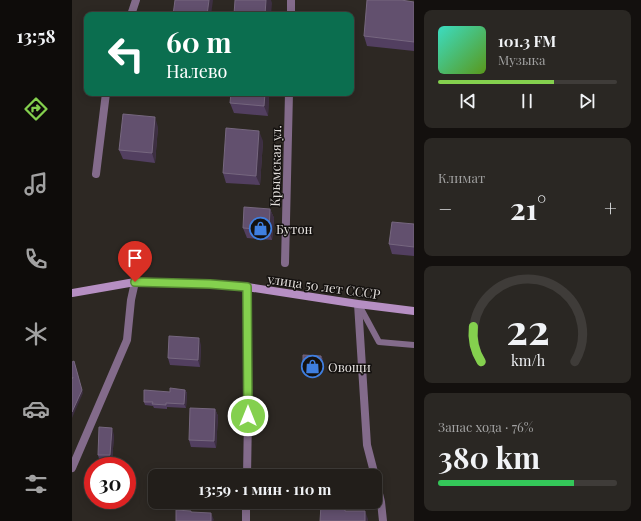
<!DOCTYPE html>
<html lang="ru">
<head>
<meta charset="utf-8">
<style>
  :root { --surface:#221e1a; --page:#2a2723; --text:#f1f3f6; --muted:#a2a2a2; --line:#3f3c39; --accent:#84d04e }
  body { margin:0; font-family:"Playfair Display",serif; background:var(--page); color:var(--text); height:100vh; display:flex; flex-direction:column; font-size:15px; white-space:nowrap }
  * { box-sizing:border-box; margin:0 }
  p { font-size:13px; color:var(--muted) }
  .icon { flex:none; width:22px; height:22px; fill:none; stroke:currentColor; stroke-width:2; stroke-linecap:round; stroke-linejoin:round }
  .map { position:relative; flex:1; overflow:hidden }
  .sheet { display:flex; flex-direction:column; gap:10px; padding:10px; background:#13100e; width:227px }
  .sheet>* { flex:none }
  .guide { position:absolute; left:12px; top:12px; width:270px; height:84px; border-radius:8px; box-shadow:0 2px 10px #0003,0 0 0 1px var(--line); background:#0b6e4f; color:#fff; overflow:hidden }
  .speed { position:absolute; left:12px; top:457px; display:flex; gap:8px; font-size:20px; font-weight:700; text-align:center }
  .speed>* { display:grid; place-content:center; width:52px; height:52px; border-radius:50%; background:var(--surface); box-shadow:0 2px 10px #0003,0 0 0 1px var(--line); line-height:1 }
  .speed .limit { border:6px solid #d22; background:#fff; color:#111 }
  .pin { position:absolute; display:grid; place-items:center; width:34px; height:34px; color:#fff; margin:-41px -17px; border-radius:50% 50% 50% 0; rotate:-45deg; box-shadow:0 0 4px #0007 }
  .pin .icon { rotate:45deg }
  .me { position:absolute; width:44px; margin:-22px; rotate:0deg; stroke-linejoin:round; filter:drop-shadow(0 0 3px #0008) }
  .turn { display:flex; align-items:center; gap:14px; height:84px; padding:0 16px; font-size:18px }
  .turn .icon { width:52px; height:52px; stroke-width:2.5 }
  .turn b { display:block; font-size:28px; line-height:34px }
  .big { font-size:30px; font-weight:700; line-height:1.1 }
  .sheet .widget { flex:1; display:flex; flex-direction:column; justify-content:center; gap:6px; min-width:0; padding:0 14px; border-radius:8px; background:var(--page) }
  .sheet .dial { align-items:center; gap:0 }
  .dial svg { height:104px; overflow:visible; fill:none; stroke:var(--line); stroke-width:7; stroke-linecap:round; text-anchor:middle }
  .dial text { fill:var(--text); stroke:none }
  .song { display:flex; align-items:center; gap:12px }
  .cover { width:48px; height:48px; border-radius:6px; background:linear-gradient(135deg,hsl(170 70% 55%),hsl(90 70% 35%)) }
  .played { height:4px; border-radius:2px; background:linear-gradient(90deg,var(--accent) 65%,var(--line) 65%) }
  .keys { display:flex; justify-content:space-around; direction:ltr }
  .heat { display:flex; justify-content:space-between; align-items:center; font-size:22px; direction:ltr }
  .charge { height:6px; border-radius:3px; background:linear-gradient(90deg,#34c759 76%,var(--line) 0) }
  .trip { position:absolute; left:76px; top:469px; width:234px; height:40px; border-radius:8px; background:var(--surface); box-shadow:0 2px 10px #0003,0 0 0 1px var(--line); font-weight:700; line-height:40px; text-align:center }
  main { display:flex; flex:1; min-height:0 }
  .tabs { display:flex; flex-direction:column; width:72px; justify-content:space-around; align-items:center; background:#0e0c0a; color:var(--muted) }
  .tabs .icon { width:28px; height:28px }
  .tabs .on { color:var(--accent) }
  .tabs b { font-size:18px; color:var(--text) }
  .map>svg:first-child { display:block }
  .lines { fill:none; stroke-linecap:round; stroke-linejoin:round }
  .lane { stroke:#836b8b; stroke-width:6 }
  .street { stroke:#836b8b; stroke-width:8 }
  .secondary { stroke:#b68fc3; stroke-width:8 }
  .wall { fill:#523f60 }
  .shaded-wall { fill:#3d2f42 }
  .building { fill:#62506e; stroke:#76677f }
  .route-casing { stroke:#568733; stroke-width:10 }
  .route { stroke:#84d04e; stroke-width:7 }
  .labels { text-anchor:middle; dominant-baseline:central; stroke-width:3; stroke-linejoin:round; paint-order:stroke }
  .street-label { font-size:13px; fill:#e3dfdc; stroke:#14110f }
  .poi-label { font-size:13px; fill:#e3dfdc; stroke:#14110f; text-anchor:start }
</style>
</head>
<body>
<main>
<nav class="tabs">
<b>13:58</b>
<svg class="icon on" aria-label="directions" viewBox="0 0 24 24"><path d="M12 3l9 9-9 9-9-9zM9 14v-3h6M13 9l2 2-2 2"/></svg>
<svg class="icon" aria-label="music" viewBox="0 0 24 24"><path d="M9 18V5l10-2v13"/><circle cx="6" cy="18" r="3"/><circle cx="16" cy="16" r="3"/></svg>
<svg class="icon" aria-label="phone" viewBox="0 0 24 24"><path d="M5 4h4l2 5-3 2q2 4 5 5l2-3 5 2v4C11 20 4 13 5 4z"/></svg>
<svg class="icon" aria-label="climate" viewBox="0 0 24 24"><path d="M12 3v18M4 7l16 10M4 17L20 7"/></svg>
<svg class="icon" aria-label="car" viewBox="0 0 24 24"><path d="M5 17H2v-5l4-1 3-4h7l3 4 3 1v5h-3M9 17h6M6 11h13"/><circle cx="7" cy="17" r="2"/><circle cx="17" cy="17" r="2"/></svg>
<svg class="icon" aria-label="filters" viewBox="0 0 24 24"><path d="M4 7h16M4 17h16"/><circle cx="9" cy="7" r="2"/><circle cx="15" cy="17" r="2"/></svg>
</nav>
<div class="map">
<svg width="342" height="521" viewBox="0 0 342 521">
  <rect width="100%" height="100%" fill="#2d2823"/>
  <g class="lines">
    <!-- lane -->
    <path class="lane" d="M287,305L307,342L342,345"/>
    <!-- street -->
    <path class="street" d="M59,15L64,0
      M219,15V0
      M24,174L34,93
      M213,263L217,93
      M286,304L295,445L303,476
      M0,468L55,340L59,300L63,282
      M175,476L176,416L175,287
      M303,477L309,502L311,521
      M174,521V502"/>
    <!-- secondary -->
    <path class="secondary" d="M0,293L63,282L138,284L175,287L286,304L342,311"/>
  </g>
  <!-- wall -->
  <path class="wall" d="M342,2V51L295,46L292,36Z
    M81,93H107V95Z
    M197,93L196,116L162,113L158,103Z
    M86,127L83,163L51,159L47,150Z
    M191,141L188,185L154,183L151,173Z
    M198,209L202,218L200,240L175,238L171,228Z
    M342,224V256L320,254L317,244Z
    M129,345L128,367L98,365L96,358Z
    M249,356L251,359L250,373L232,372L231,369Z
    M113,390L115,393L114,408L95,407V409L82,408L81,406L73,405L72,402L98,392Z
    M143,409L146,416L144,448L119,447L117,440Z
    M42,435L40,462H28L26,455Z"/>
  <!-- shaded-wall -->
  <path class="shaded-wall" d="M137,0H141L139,15H135Z
    M194,0H199L200,3L199,15H193Z
    M193,93H197L196,116L192,106Z
    M83,117L86,127L83,163L80,153Z
    M187,131L191,141L188,185L184,176Z
    M198,209L202,218L200,240L197,230Z
    M127,338L129,345L128,367L126,360Z
    M249,356L251,359L250,373L249,370Z
    M2,361L11,393L0,418V412Z
    M113,390L115,393L114,408L112,404Z
    M143,409L146,416L144,448L142,441Z
    M40,428L42,435L40,462L38,455Z
    M293,511L296,519V521H293Z
    M139,513L142,520L141,521H139Z"/>
  <!-- building -->
  <path class="building" d="M103,0H137L135,15H101Z
    M163,0H194L193,15H162Z
    M295,0H329L342,2V42L292,36Z
    M159,93H193L192,106L158,103Z
    M51,114L83,117L80,153L47,150Z
    M154,128L187,131L184,176L151,173Z
    M172,207L198,209L197,230L171,228Z
    M320,222L342,224V247L317,244Z
    M97,336L127,338L126,360L96,358Z
    M231,355L249,356V370L231,369Z
    M2,361L10,390L0,412V380L1,377L0,378V362Z
    M98,388L113,390L112,404L94,403V405L80,404L81,402H72V390L98,392Z
    M118,408L143,409L142,441L117,440Z
    M27,427L40,428L38,455H26Z
    M249,505H273V511H293V521H248Z
    M104,510L119,511V512L139,513V521H104Z"/>
  <g class="lines">
    <defs>
      <path id="route" d="M63,282L138,284L175,287L176,416"/>
    </defs>
    <!-- route casing -->
    <use href="#route" class="route-casing"/>
    <!-- route -->
    <use href="#route" class="route"/>
  </g>
  <!-- icons -->
  <defs>
    <symbol id="shop-ring" viewBox="-11 -11 22 22"><circle r="9.5" fill="#14110f" stroke="#3f7fe0" stroke-width="1.5"/><path d="M-5-2.5h2.3a2.7 3.5 0 0 1 5.4 0H5L5.5 6h-11ZM-1.5-2.5h3a1.5 2.3 0 0 0-3 0Z" fill="#3f7fe0"/></symbol>
  </defs>
  <g fill-rule="evenodd">
    <use href="#shop-ring" x="176" y="216" width="25" height="25"/>
    <use href="#shop-ring" x="228" y="354" width="25" height="25"/>
  </g>
  <g class="labels">
    <!-- street labels -->
    <g class="street-label">
      <text transform="translate(203 166) rotate(-89)">Крымская ул.</text>
      <text transform="translate(252 286) rotate(8)">улица 50 лет СССР</text>
    </g>
    <!-- poi labels -->
    <g class="poi-label">
      <text x="204" y="228">Бутон</text>
      <text x="256" y="366">Овощи</text>
    </g>
  </g>
</svg>
<div class="speed"><div class="limit">30</div></div>
<div class="pin" style="left:63px;top:282px;background:#d93025"><svg class="icon" aria-label="arrive" viewBox="0 0 24 24"><path d="M6 21V4h12l-3 4 3 4H6"/></svg></div>
<svg class="me" style="left:176px;top:416px" viewBox="-20 -20 40 40"><circle r="17" fill="#84d04e" stroke="#fff" stroke-width="3"/><path d="M0-11L8 9 0 5-8 9z" fill="#fff"/></svg>
<div class="trip">13:59 · 1 мин · 110 m</div>
<div class="guide">
<div class="turn"><svg class="icon" aria-label="left" viewBox="0 0 24 24"><path d="M17 20v-9H6M10 6l-5 5 5 5"/></svg><div><b>60 m</b>Налево</div></div>
</div>
</div>
<section class="sheet">
<div class="widget">
<div class="song"><i class="cover"></i><div><b>101.3 FM</b><p>Музыка</p></div></div>
<div class="played"></div>
<div class="keys"><svg class="icon" aria-label="previous" viewBox="0 0 24 24"><path d="M18 5L8 12l10 7zM5 5v14"/></svg><svg class="icon" aria-label="pause" viewBox="0 0 24 24"><path d="M8 5v14M16 5v14"/></svg><svg class="icon" aria-label="next" viewBox="0 0 24 24"><path d="M6 5l10 7-10 7zM19 5v14"/></svg></div>
</div>
<div class="widget"><p>Климат</p>
<div class="heat"><a>−</a><b class="big">21°</b><a>+</a></div>
</div>
<div class="widget dial"><svg viewBox="0 0 100 80">
<path d="M14 69A42 42 0 1 1 86 69"/>
<path d="M14 69A42 42 0 0 1 8 42" stroke="#84d04e"/>
<text x="50" y="56" font-size="32" font-weight="700">22</text>
<text x="50" y="72" font-size="11">km/h</text>
</svg></div>
<div class="widget"><p>Запас хода · 76%</p><b class="big">380 km</b><div class="charge"></div></div>
</section>
</main>
</body>
</html>
